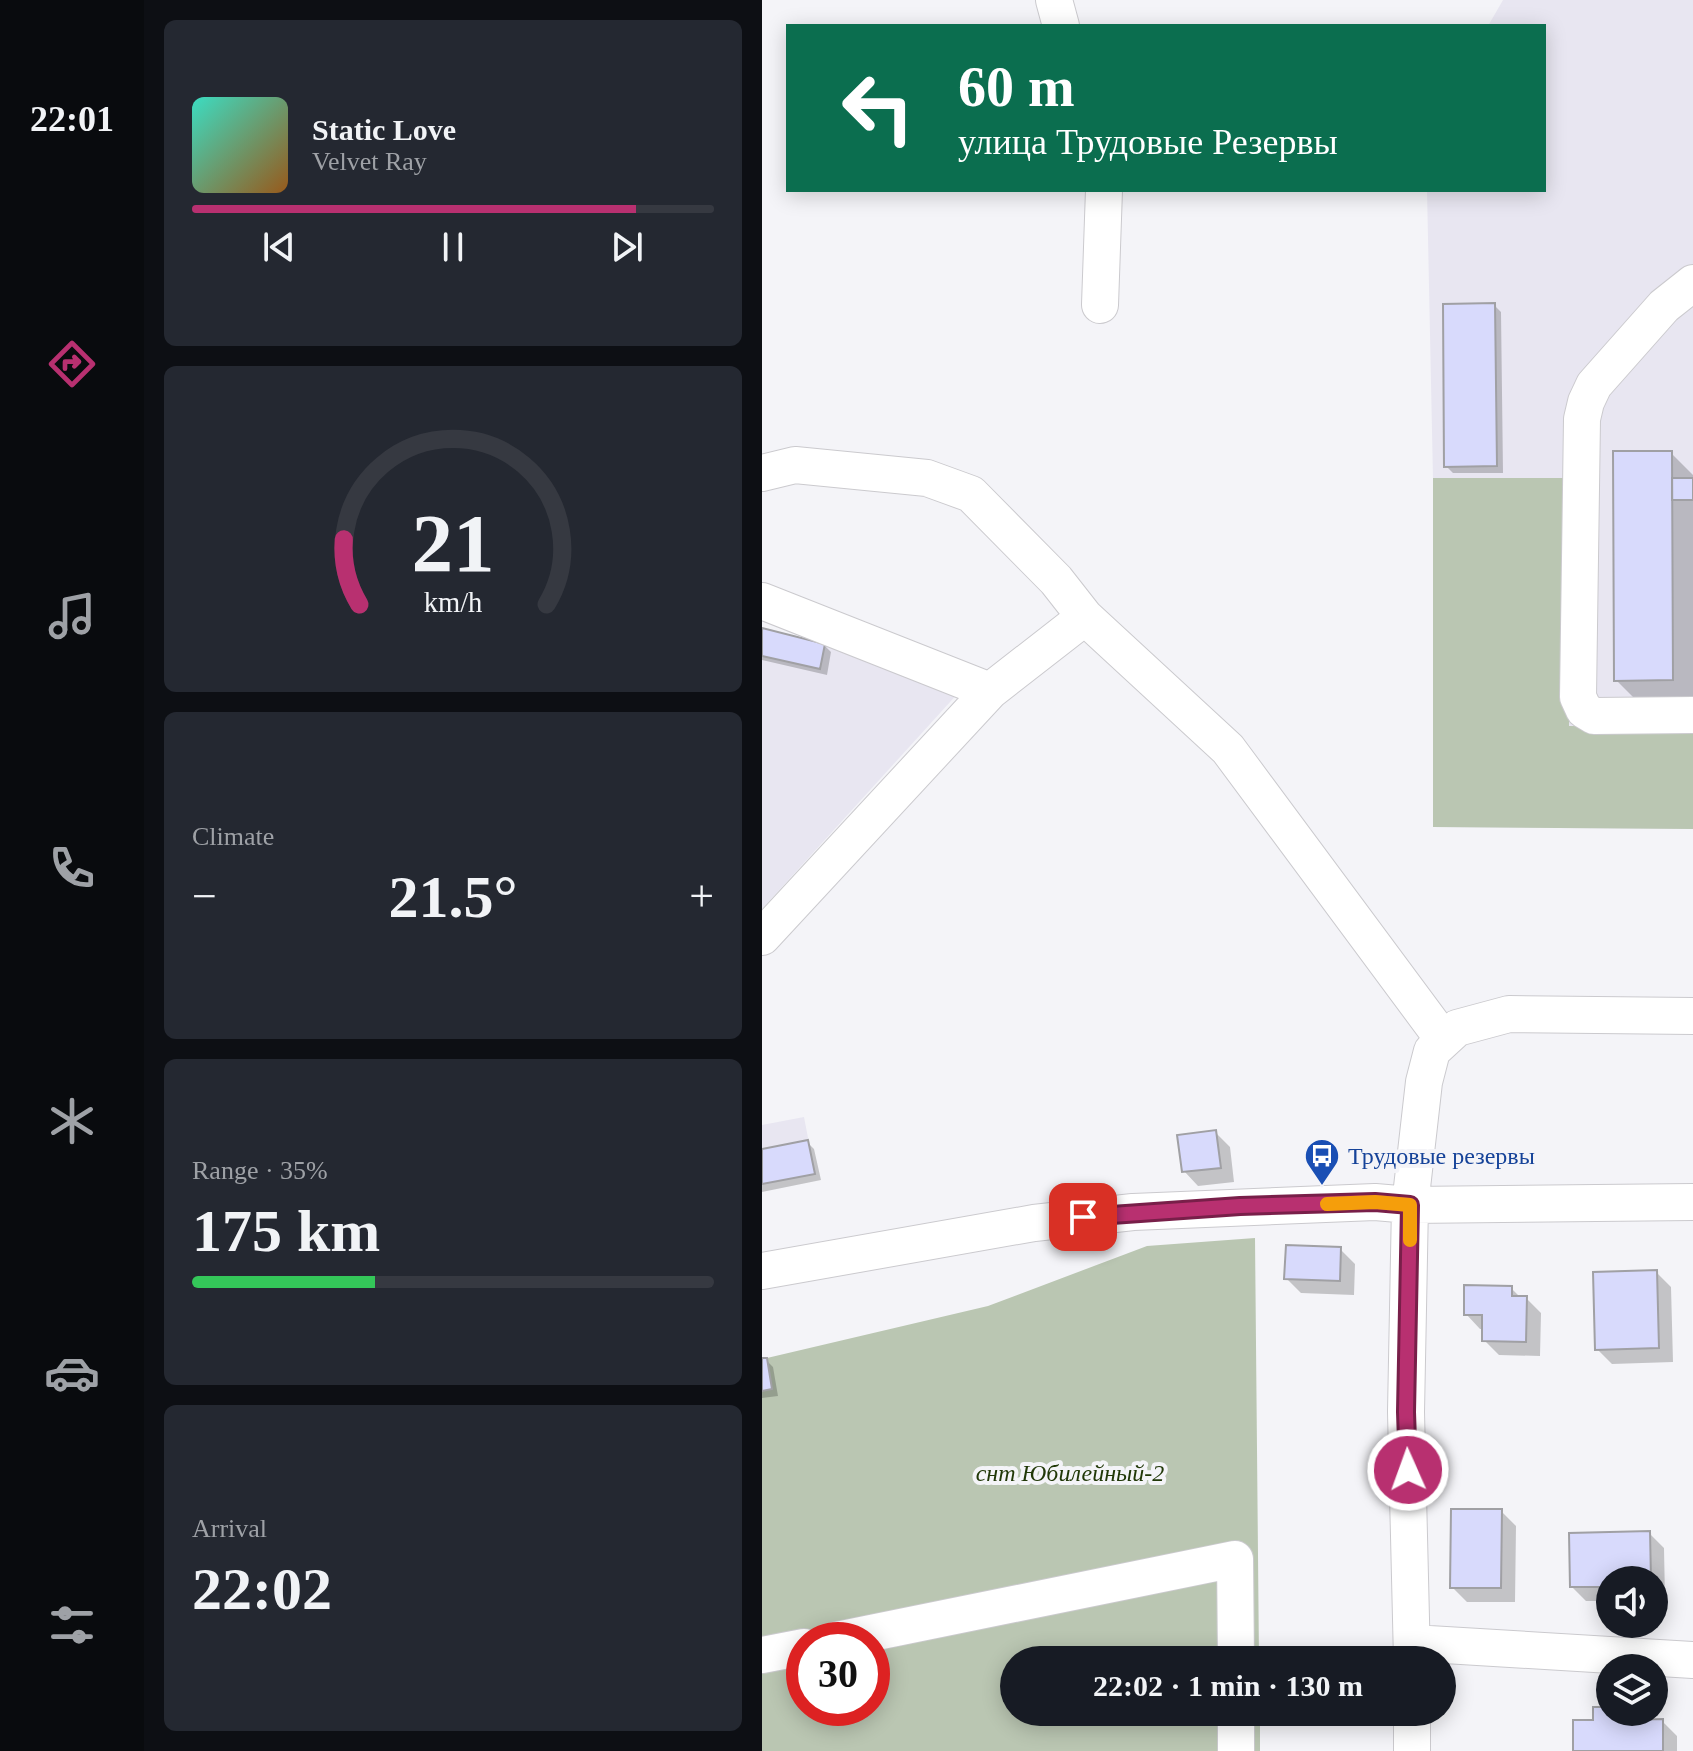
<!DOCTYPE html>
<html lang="en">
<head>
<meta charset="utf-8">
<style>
  :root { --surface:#171b24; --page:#242831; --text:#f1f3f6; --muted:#9ea1a6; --line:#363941; --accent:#b83070 }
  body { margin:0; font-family:Georgia,serif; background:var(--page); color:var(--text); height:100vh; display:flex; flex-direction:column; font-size:30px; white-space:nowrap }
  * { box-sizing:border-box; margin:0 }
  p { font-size:26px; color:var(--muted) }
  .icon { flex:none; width:44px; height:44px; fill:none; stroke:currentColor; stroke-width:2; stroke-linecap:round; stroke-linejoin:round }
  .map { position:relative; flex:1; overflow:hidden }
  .panel { display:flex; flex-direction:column; gap:20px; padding:20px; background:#0d0f14; width:618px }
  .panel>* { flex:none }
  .top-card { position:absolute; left:24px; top:24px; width:760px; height:168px; border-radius:0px; box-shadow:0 4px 20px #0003; background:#0b6e4f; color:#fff; overflow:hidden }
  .controls { position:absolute; left:834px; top:1566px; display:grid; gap:16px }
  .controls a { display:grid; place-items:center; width:72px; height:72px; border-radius:50%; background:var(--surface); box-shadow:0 4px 20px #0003; font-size:40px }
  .speed { position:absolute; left:24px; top:1622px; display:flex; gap:16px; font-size:40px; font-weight:700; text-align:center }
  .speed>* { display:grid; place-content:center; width:104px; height:104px; border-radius:50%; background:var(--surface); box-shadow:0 4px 20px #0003; line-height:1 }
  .speed .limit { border:12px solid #d22; background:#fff; color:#111 }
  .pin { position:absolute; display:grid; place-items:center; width:68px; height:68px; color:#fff; margin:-34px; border-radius:16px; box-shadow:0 4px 12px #0006 }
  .me { position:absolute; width:88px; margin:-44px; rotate:358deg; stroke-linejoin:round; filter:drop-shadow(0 0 6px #0008) }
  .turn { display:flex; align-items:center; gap:28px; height:168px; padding:0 40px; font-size:36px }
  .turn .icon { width:104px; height:104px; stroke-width:2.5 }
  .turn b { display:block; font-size:56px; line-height:68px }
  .big { font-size:60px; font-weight:800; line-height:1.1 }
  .panel .tile { flex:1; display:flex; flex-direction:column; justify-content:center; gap:12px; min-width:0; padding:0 28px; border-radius:12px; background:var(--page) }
  .panel .dial { align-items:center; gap:0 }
  .dial svg { height:208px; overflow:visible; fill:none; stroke:var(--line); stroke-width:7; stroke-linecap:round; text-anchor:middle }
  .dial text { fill:var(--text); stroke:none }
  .song { display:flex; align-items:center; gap:24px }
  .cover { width:96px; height:96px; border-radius:12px; background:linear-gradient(135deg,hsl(170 70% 55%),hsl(30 70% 35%)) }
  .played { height:8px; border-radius:4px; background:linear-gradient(90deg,var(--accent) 85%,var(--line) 85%) }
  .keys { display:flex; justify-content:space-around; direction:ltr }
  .heat { display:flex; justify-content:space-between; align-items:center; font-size:44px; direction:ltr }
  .charge { height:12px; border-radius:6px; background:linear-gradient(90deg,#34c759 35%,var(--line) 0) }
  .trip { position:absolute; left:238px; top:1646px; width:456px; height:80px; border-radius:40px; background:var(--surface); box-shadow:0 4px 20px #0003; font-weight:800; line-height:80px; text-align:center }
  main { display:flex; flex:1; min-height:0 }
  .menu { display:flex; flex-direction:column; width:144px; justify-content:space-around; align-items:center; background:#090b0e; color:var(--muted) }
  .menu .icon { width:56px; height:56px }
  .menu .on { color:var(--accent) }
  .menu b { font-size:36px; color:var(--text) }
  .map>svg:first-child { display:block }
  .built { fill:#e8e6f1 }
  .green { fill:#bac6b2; fill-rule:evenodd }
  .shadow { fill:#0003 }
  .building { fill:#d8dafc; stroke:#a0a0a4; stroke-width:2 }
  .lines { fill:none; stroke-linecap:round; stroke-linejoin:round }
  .minor-casing { stroke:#cbcace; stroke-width:38 }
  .minor { stroke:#fff; stroke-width:36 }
  .route-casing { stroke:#781f49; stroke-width:20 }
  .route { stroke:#b83070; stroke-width:14 }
  .slow { stroke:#f59e0b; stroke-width:14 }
  .labels { text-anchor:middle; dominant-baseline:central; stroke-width:8; stroke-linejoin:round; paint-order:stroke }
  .transit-label { font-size:24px; fill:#164399; stroke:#f4f4f8; text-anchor:start }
  .park-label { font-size:24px; font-style:italic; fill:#213808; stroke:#f4f4f8 }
</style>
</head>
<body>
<main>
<nav class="menu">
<b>22:01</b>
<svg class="icon on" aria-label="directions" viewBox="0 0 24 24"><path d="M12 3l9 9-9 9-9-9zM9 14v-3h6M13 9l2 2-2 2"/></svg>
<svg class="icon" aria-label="music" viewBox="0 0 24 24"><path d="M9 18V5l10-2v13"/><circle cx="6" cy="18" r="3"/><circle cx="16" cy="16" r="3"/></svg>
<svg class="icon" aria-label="phone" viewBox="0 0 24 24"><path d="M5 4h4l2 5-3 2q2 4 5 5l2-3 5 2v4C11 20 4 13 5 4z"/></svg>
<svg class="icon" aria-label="climate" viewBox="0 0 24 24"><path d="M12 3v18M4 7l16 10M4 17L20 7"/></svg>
<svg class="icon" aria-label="car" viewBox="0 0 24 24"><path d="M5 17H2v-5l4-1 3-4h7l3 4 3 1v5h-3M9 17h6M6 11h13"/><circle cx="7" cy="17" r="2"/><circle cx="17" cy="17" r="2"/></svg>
<svg class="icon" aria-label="filters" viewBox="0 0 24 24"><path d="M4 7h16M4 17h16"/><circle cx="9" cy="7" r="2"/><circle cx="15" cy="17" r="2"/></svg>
</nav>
<section class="panel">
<div class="tile">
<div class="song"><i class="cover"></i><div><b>Static Love</b><p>Velvet Ray</p></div></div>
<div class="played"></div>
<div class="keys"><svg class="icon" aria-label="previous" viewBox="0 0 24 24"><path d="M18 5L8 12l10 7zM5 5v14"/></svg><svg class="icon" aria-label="pause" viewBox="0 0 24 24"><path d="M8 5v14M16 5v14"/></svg><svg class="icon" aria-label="next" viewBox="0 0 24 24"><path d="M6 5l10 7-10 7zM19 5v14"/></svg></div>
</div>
<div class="tile dial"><svg viewBox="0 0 100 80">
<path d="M14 69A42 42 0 1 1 86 69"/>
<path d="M14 69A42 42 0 0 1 8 44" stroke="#b83070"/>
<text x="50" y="56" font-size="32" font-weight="700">21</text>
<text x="50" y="72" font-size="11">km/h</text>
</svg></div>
<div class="tile"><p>Climate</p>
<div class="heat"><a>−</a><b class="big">21.5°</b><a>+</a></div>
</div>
<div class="tile"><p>Range · 35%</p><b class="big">175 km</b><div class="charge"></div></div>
<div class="tile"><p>Arrival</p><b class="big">22:02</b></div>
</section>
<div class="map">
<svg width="931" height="1751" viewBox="0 0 931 1751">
  <rect width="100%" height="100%" fill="#f4f4f8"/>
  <!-- built -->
  <path class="built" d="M741,0H931V829L671,827V478L665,190H782V26H726Z
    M0,628L63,644L198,691L0,909Z
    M42,1117L53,1174L0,1184V1125Z"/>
  <!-- green -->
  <path class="green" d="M671,478H809L807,726L931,727V829L671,827Z
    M493,1238L497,1660H252V1712H498V1751H0V1391L10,1389L5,1358L226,1306L385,1246ZM42,1640H110V1708H42Z"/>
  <!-- shadow -->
  <path class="shadow" d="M732,305L739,312L741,473H691L684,466Z
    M909,453L931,475V708H882L854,680Z
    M0,630L62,645L69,652L65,675L0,660Z
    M454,1133L468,1147L472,1182L436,1186L422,1171Z
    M45,1142L52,1149L59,1180L0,1192V1151Z
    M578,1249L593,1264L592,1295L539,1293L524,1278Z
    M894,1272L909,1287L911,1362L850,1364L835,1349Z
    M749,1288L759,1298H764L779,1313L778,1356L737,1355L722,1340V1329H718L704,1314Z
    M0,1360H4L11,1367L16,1396L0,1398Z
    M739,1511L754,1526L753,1602H705L690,1587Z
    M887,1533L902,1548L903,1600H892V1580H848V1601H824L810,1587Z
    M848,1709V1712H870L879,1721H900L915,1736V1751H813L833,1722Z"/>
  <!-- building -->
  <path class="building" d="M733,303L735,466L682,467L681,304Z
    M851,451H910L911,680L852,681Z
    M910,478H931V500H910Z
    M0,628L63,644L58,669L0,656Z
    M454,1130L459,1168L420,1172L415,1135Z
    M46,1140L53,1174L0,1184V1149Z
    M524,1245L579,1247L578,1281L522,1279Z
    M895,1270L897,1348L833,1350L831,1272Z
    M702,1285L750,1286V1296H765L764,1342L720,1341V1315H702Z
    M0,1358H5L10,1389L0,1391Z
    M689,1509H740L739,1588H688Z
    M888,1531L889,1580H848V1587H808L807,1533Z
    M831,1707H848V1712H867V1720L901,1719V1751H811V1720H831Z"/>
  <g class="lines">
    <defs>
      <path id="minor" d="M292,0L299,26
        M931,283L902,306L832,385L824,402L820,419L816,697L822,710L832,716L931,715
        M338,305L342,190
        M0,473L33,465L165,478L209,494L294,580L323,617L466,749L681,1039
        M0,601L228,691
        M0,937L228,691L323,617
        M0,1271L272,1223L371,1212L613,1202L648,1205L931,1202
        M75,1640L473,1559L474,1660
        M650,1643L931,1660
        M0,1655L42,1647
        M650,1660L644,1412L648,1205L662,1082L670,1051L695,1028L747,1014L931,1016
        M474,1712V1751
        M650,1712V1751"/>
    </defs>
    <!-- minor casing -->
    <use href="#minor" class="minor-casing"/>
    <!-- minor -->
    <use href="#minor" class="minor"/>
  </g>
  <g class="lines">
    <defs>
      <path id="route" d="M321,1217L478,1206L613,1202L648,1205L644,1412L646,1470"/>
    </defs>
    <!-- route casing -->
    <use href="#route" class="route-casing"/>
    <!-- route -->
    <use href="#route" class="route"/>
    <!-- slow -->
    <path class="slow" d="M565,1204L613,1202L648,1205V1240"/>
  </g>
  <!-- icons -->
  <defs>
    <symbol id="bus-pin" viewBox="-11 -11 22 30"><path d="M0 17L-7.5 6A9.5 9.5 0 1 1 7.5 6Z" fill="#1a4fb4" stroke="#f4f4f8"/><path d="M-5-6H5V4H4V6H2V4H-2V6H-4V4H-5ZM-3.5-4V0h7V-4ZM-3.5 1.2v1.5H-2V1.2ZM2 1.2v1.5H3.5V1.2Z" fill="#fff"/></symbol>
  </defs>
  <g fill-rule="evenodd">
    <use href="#bus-pin" x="540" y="1136" width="40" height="54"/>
  </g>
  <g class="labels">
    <!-- transit labels -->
    <g class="transit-label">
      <text x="586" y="1156">Трудовые резервы</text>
    </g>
    <!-- park labels -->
    <g class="park-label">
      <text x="308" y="1473">снт Юбилейный-2</text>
    </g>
  </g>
</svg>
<div class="controls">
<a><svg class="icon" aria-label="sound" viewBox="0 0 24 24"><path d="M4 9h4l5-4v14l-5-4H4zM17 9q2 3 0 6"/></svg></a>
<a><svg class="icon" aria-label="layers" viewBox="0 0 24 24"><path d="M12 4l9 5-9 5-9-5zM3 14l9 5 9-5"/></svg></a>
</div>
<div class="speed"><div class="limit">30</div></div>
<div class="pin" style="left:321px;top:1217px;background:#d93025"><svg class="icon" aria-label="arrive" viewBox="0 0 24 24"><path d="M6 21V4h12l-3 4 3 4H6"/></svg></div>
<svg class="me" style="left:646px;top:1470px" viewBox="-20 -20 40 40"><circle r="17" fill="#b83070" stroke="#fff" stroke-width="3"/><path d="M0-11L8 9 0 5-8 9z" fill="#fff"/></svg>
<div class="trip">22:02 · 1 min · 130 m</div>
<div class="top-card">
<div class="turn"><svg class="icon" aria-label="left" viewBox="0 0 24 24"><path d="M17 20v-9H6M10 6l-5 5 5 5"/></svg><div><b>60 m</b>улица Трудовые Резервы</div></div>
</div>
</div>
</main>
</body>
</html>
